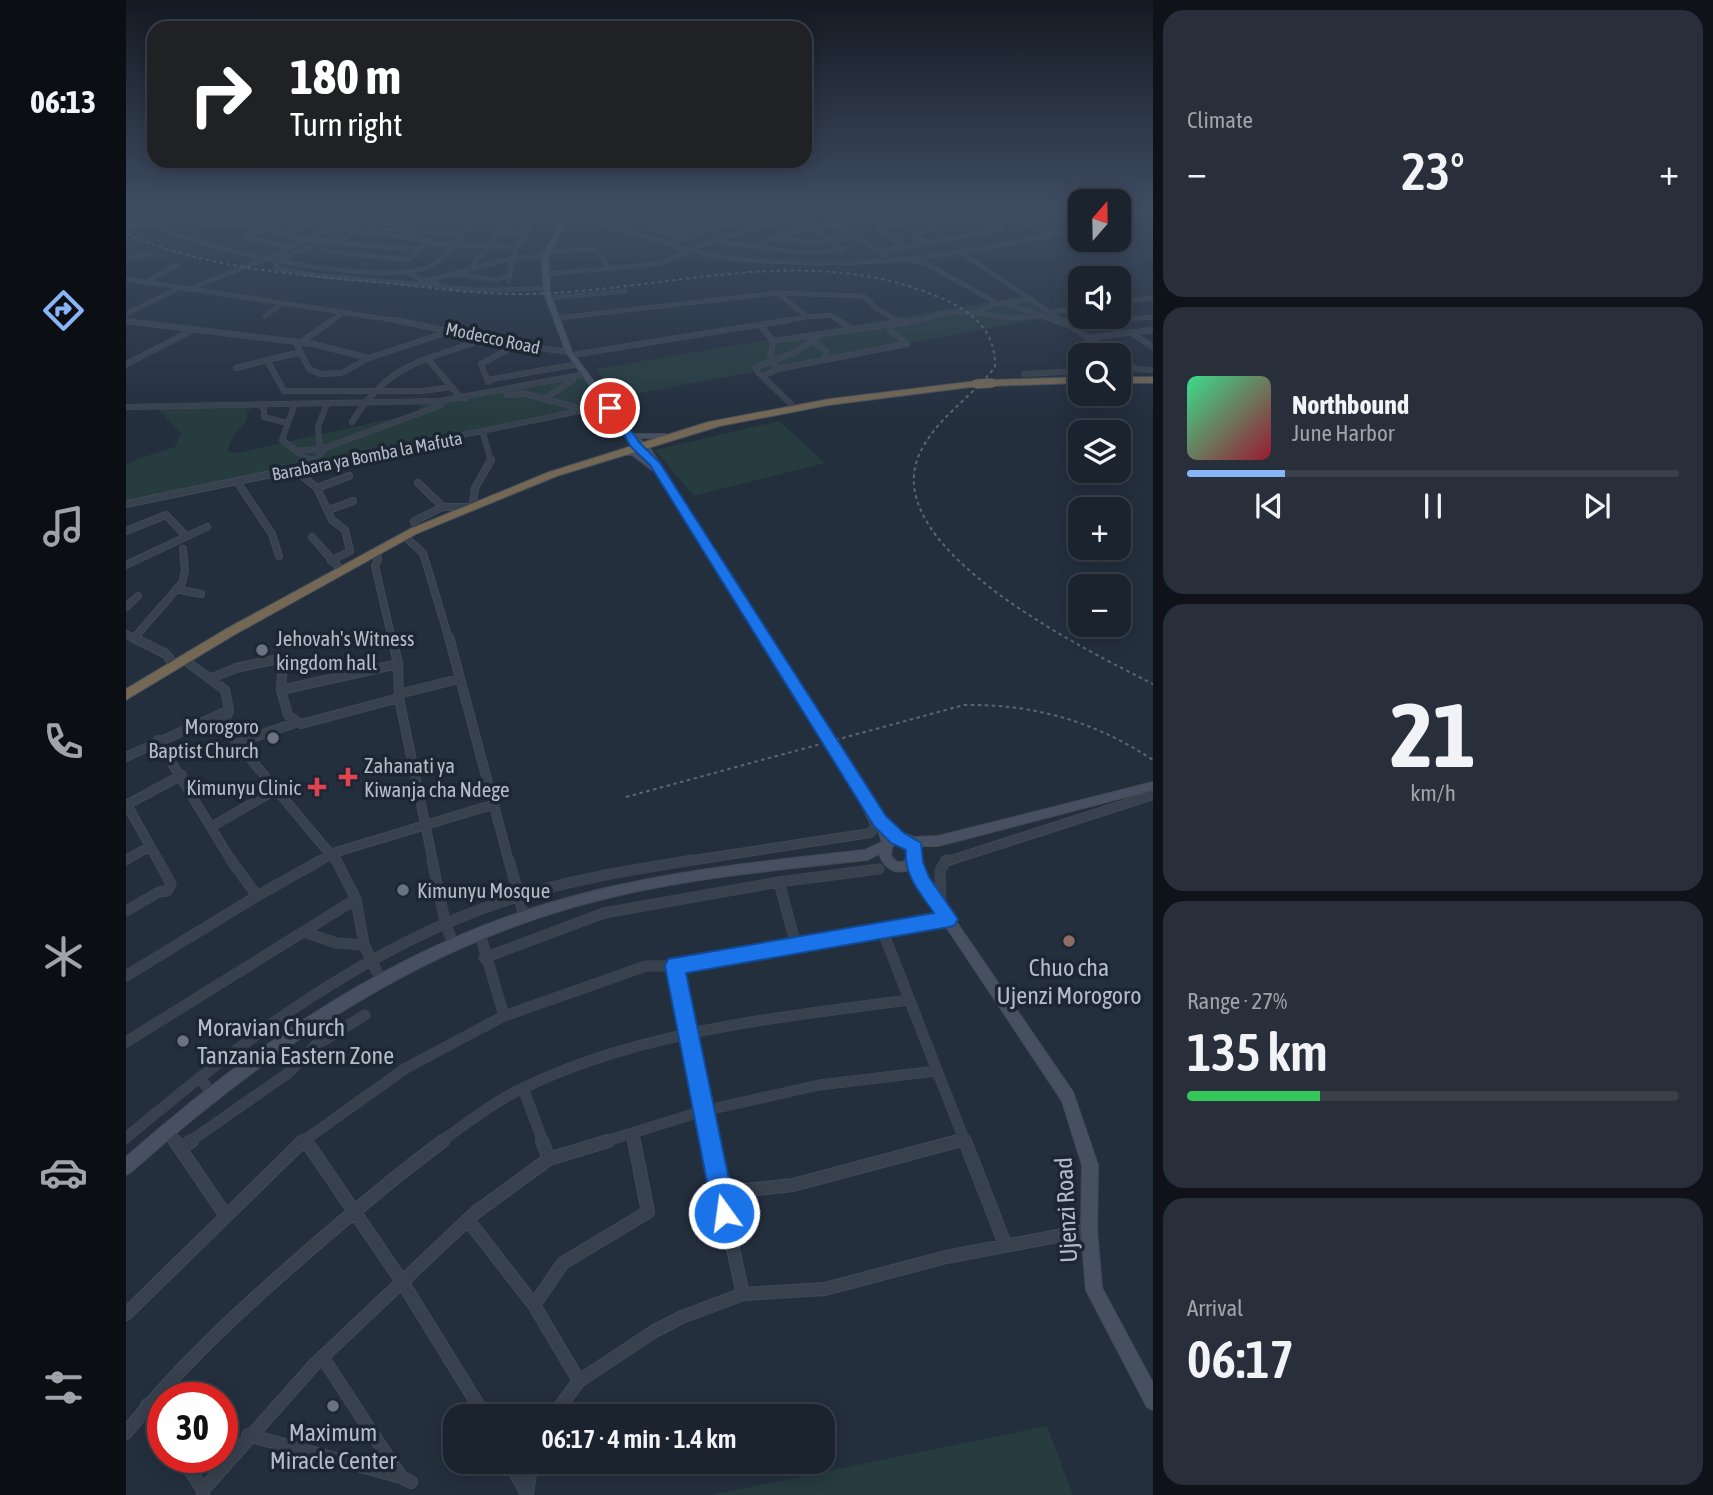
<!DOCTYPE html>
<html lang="en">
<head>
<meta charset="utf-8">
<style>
  :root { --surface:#1b232e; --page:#282f3a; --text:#f1f3f6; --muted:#a0a4aa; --line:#39404a; --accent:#8ab4f8 }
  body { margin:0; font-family:"Asap Condensed",sans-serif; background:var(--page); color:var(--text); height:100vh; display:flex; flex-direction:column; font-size:26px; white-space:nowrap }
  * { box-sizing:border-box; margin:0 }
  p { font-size:23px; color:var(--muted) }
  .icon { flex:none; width:38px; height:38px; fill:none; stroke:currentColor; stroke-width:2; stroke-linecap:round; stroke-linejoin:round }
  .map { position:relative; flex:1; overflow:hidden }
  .drawer { display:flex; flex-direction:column; gap:10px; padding:10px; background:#0f1319; width:560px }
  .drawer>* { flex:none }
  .guide { position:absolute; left:21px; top:21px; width:665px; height:147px; border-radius:21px; box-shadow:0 4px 18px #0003,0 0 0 2px var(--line); background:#202124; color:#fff; overflow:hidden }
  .needle { width:46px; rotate:20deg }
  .buttons { position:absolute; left:942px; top:189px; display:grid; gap:14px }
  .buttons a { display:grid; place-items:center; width:63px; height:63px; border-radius:14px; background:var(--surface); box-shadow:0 4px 18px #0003,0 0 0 2px var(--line); font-size:35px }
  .speed { position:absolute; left:21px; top:1382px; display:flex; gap:14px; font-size:35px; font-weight:700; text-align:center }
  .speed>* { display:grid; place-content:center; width:91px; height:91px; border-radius:50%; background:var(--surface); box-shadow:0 4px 18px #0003,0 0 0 2px var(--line); line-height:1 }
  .speed .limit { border:10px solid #d22; background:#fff; color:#111 }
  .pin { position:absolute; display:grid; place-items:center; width:60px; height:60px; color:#fff; margin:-30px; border:4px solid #fff; border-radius:50%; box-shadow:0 2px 7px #0007 }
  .me { position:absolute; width:77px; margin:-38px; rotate:346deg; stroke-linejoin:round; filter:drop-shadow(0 0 5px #0008) }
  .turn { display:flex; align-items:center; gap:24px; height:147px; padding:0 28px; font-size:32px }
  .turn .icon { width:91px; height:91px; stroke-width:2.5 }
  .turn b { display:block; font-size:49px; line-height:60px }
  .big { font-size:52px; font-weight:600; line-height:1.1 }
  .drawer .widget { flex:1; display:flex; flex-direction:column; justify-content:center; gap:10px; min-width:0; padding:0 24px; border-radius:21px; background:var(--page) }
  .drawer .dial { align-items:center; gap:0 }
  .dial b { font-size:91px; line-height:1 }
  .song { display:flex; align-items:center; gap:21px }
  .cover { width:84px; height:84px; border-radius:10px; background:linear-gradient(135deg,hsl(150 70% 55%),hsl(350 70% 35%)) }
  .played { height:7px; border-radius:4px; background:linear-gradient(90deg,var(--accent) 20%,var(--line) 20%) }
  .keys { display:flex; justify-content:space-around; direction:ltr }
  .heat { display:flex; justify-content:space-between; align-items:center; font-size:38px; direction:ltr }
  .charge { height:10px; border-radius:5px; background:linear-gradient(90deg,#34c759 27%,var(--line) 0) }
  .trip { position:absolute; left:317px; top:1404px; width:392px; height:70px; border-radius:21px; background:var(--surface); box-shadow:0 4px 18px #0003,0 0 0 2px var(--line); font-weight:600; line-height:70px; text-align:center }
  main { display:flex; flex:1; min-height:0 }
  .menu { display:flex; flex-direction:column; width:126px; justify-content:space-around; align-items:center; background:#0b0e12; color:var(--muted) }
  .menu .icon { width:49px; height:49px }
  .menu .current { color:var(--accent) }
  .menu b { font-size:32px; color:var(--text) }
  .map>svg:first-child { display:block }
  .airport { fill:#323c4b }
  .green { fill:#263c3f }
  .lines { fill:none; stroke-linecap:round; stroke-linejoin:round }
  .runway { fill:#3f4a5a; fill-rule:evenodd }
  .street-far5-casing { stroke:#414a57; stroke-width:4.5 }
  .street-far4-casing { stroke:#414a57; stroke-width:6 }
  .street-far3-casing { stroke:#414a57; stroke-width:8 }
  .street-far2-casing { stroke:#414a57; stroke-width:10 }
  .street-far1-casing { stroke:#414a57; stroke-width:11 }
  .street-casing { stroke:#414a57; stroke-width:14 }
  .secondary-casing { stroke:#414a57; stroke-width:2 }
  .highway-casing { stroke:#434c59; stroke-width:2 }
  .street-far5 { stroke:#38414e; stroke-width:3.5 }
  .street-far4 { stroke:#38414e; stroke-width:5 }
  .street-far3 { stroke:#38414e; stroke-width:6 }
  .street-far2 { stroke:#38414e; stroke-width:8 }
  .street-far1 { stroke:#38414e; stroke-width:10 }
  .street { stroke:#38414e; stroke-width:12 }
  .secondary { fill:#465061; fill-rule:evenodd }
  .highway { fill:#746855; fill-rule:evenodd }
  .rail { stroke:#5a6575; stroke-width:2; stroke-dasharray:3.5 3.5; stroke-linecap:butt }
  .highway-bridge-casing { stroke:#434c59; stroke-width:10; stroke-linecap:butt }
  .highway-bridge { stroke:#746855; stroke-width:9 }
  .route { fill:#1a73e8; stroke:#114b97; stroke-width:2 }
  .worship-dot { fill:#6b7280; stroke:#1d2633; stroke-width:2.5 }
  .health-dot { fill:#e0444e; stroke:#1d2633; stroke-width:2.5 }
  .education-dot { fill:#8d6e63; stroke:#1d2633; stroke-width:2.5 }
  .labels { text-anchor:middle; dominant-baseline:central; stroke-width:7; stroke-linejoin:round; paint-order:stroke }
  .far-street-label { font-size:18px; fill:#b4bcc9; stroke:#1d2633 }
  .poi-label { font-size:21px; fill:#b4bcc9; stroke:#1d2633; text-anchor:start }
  .near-poi-label { font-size:24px; fill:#b4bcc9; stroke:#1d2633 }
  .near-street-label { font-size:24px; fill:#b4bcc9; stroke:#1d2633 }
</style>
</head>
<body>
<main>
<nav class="menu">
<b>06:13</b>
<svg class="icon current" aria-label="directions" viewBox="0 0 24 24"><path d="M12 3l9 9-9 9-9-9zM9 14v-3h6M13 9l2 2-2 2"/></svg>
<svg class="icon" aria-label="music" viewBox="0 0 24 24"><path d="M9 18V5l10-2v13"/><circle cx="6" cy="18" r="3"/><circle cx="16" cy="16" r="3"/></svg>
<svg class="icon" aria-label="phone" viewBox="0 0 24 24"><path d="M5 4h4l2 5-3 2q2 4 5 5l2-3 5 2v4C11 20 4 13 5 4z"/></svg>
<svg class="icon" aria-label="climate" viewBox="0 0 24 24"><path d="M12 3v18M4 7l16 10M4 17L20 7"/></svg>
<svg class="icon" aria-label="car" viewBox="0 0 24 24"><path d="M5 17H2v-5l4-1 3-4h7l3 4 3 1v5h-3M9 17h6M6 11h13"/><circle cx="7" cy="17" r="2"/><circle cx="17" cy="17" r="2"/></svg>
<svg class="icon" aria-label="filters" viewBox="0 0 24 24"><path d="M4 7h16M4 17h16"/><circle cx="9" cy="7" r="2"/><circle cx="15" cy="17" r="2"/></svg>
</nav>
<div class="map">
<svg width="1027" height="1495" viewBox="0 0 1027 1495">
  <rect width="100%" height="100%" fill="#242f3e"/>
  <!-- airport -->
  <path class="airport" d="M555,209H664L554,242L515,227Z"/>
  <!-- green -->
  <path class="green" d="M899,296L930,316L492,397L469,369Z
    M459,376L476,404L0,503V466L11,459L49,447L55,433L31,408L128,407L121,411V421C111,430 104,438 102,451L111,453L291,413L295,405Z
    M653,421L699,463L568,496L529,450Z
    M921,1426L947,1495H585Z"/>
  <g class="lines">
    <!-- runway -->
    <path class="runway" d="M598,209H628L626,213L587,225L577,219L580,215Z"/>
    <defs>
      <path id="street-far5" d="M14,209C19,214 24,220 29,224C73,251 256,287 302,267C317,261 325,246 337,234C346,225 357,219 367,212
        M44,209C101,243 112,216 169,209
        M169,209L255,228L336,235
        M353,209L439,219
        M992,212L1022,214
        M102,216C162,243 229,245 294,249
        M736,216L785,210
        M441,217C494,225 543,247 595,257C616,261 638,261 659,262C748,267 836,255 923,235L872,209
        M506,218L520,209
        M74,223L128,209
        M32,225L92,209
        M0,227L31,225
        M141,229L171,220L187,221
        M135,230L119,237L164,248
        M374,232H399
        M161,234L186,222
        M923,234L954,231
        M647,238L688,243L729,238
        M198,241L152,260L149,268L193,276L305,285
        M587,241L675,253L718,250L669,216
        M209,242L197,251L283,260L303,240L232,231
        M211,242L233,228
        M800,242L787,234L809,230
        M391,247L409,217
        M778,247L751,228L845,213
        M626,248C676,219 772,216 830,209
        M833,251L938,322
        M421,252L469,249L484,269
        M752,252L878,229L862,221L886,216
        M387,258L419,257
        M0,259L22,254
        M786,261L799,263L871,303
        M347,265L370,235L391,215
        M282,273C324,297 375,289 421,288
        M330,274L371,280L382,276
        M419,274L532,264L587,241L692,209L712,226L767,261
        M0,279L280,322
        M383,281L386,258
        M296,282L386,258L391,247L301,244
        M20,283L51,264
        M61,290L154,253L195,231L229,225
        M652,293L681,317L652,322
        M424,298L499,291
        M992,302L1027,298
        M883,305L932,322
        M926,312L954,308
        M850,313L886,318L913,316
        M0,314L51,289
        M139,316L157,303
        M681,317L704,315L715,322
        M432,318L652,293L738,296L751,309L774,322
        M0,321L5,322
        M204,322L218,312
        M787,322L823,312L848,313L871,303L907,299
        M969,322L1027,317"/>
      <path id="street-far4" d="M207,320L171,345L183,369L194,374L216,373L243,358L328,330
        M269,320L391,345L443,352
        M712,320L728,330
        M772,320L778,324
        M927,320L939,324L991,320
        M936,320L988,355
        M0,321L187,344L243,358
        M634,325L647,341L644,360L652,369L636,376L669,408
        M767,325L764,330L781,344
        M1004,332L1027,347
        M961,338L1027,330
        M647,341L793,320
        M687,342L700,351L698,359
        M172,353L141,360L158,391H296L326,387
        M446,355L663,320
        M992,358L1010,369L1027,370
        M302,359L335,398H340
        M0,364L67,330
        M110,368L141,360
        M652,369L781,344
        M992,370L1010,369
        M632,373L630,367L667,353L691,338
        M898,374L954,371
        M361,380L452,364
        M362,382L355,364L391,345
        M397,393L455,409
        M381,395L399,394
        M423,401L421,397L447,380
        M133,405L138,408V417L161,423
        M168,406L156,440L185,462
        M0,407L314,401L460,374
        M226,422C264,361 299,361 361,338
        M357,433L365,462
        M170,451L194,449
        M194,451L192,427L200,406
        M188,462L199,448L315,405
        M205,462L483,405"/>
      <path id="street-far3" d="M183,460L185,462
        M185,466L189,460
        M168,469L191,488L206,520L219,530L224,551L205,561
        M112,483L146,534L153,556
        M292,483L317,507
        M191,488L223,476
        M0,504L213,460
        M347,505L349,488L365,460
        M203,510L227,501
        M291,529L288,521L317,507H343
        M0,531L40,515L59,535
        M278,536L297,553L323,639
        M186,537L215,570
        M249,551L252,559L249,566L266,639
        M0,565L81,527
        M50,589L75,594
        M0,607L12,596
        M0,634L10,639
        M8,638L56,583L59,571L57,549"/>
      <path id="street-far2" d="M6,637L40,654L49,666
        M266,637L272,664L273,698L307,862
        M323,637L383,862
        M57,659L99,690L103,710L97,726L211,862
        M86,678L110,668L152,659L157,663L155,690L272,664
        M155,690L162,715L175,724L273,698
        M273,694L333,679
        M32,740L106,862
        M111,743L169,723
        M0,757L103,710
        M0,805L56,775
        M1,805L33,862
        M85,827L151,789
        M0,860L23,847
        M192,862L207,853L369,804
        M556,862L744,833L750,826L741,807
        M819,862L1027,795"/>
      <path id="street-far1" d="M210,860L230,899L238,945L256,982
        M306,860L320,926L328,945
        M383,860L398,916
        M653,882L670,945
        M131,896L195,860
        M815,906L814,871L820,860
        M0,911L33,892L41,891L45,884L32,860
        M178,932L210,943L238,945
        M757,932L839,1142
        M354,934L378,1016
        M358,958L478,913L653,882L753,869
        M549,966L583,1142
        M0,976L131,896L105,860
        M0,1042L230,899
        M74,1077L85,1094
        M397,1088L417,1142
        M42,1130L50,1142
        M506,1133L508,1142
        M0,1138C113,1043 238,947 381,900C441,880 505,870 567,860
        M179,1139L181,1142
        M63,1142L161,1074L190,1045L239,1015
        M176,1142L280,1068L378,1016L520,966H549L823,919
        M314,1142C339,1125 363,1105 389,1092C509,1031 651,1018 782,1000
        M477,1142L577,1111L693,1085L810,1071
        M826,1142L838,1139"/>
      <path id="street" d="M49,1141L100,1216
        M180,1141L275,1280L359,1416
        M416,1141L423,1159
        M583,1141L617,1294
        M839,1141L879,1244
        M55,1148L66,1141
        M593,1193L667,1185L832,1141
        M342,1220L408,1305L453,1381
        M408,1305L437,1263L522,1212L508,1141
        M0,1314L177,1141
        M197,1358L275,1477L285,1482
        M21,1405L37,1429
        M427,1416L453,1381L527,1332L556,1317L617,1294L699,1289L820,1257L963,1230
        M0,1433C49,1371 106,1318 165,1266C214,1223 264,1180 317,1141
        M122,1435L275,1477
        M56,1458L77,1490
        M383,1461L401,1494
        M401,1493L406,1461
        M77,1495V1490L189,1364L350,1212L423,1159L482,1141"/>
      <path id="secondary" d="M446,209H451L438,224L422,257L424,293L446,352L503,429L508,434H539L543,436L539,438H513L524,448L758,818L764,835L774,832L788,837L812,836L1027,782V790L812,846H794L795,853L793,860L801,879L947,1092L972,1165L971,1230L976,1288L1027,1383V1410L1021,1407L960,1290L955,1230L956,1165L936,1101L793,886L785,869C770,875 759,870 753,854L741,860C639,871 536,880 437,910C273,959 132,1059 5,1172L0,1175V1157C128,1044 274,943 441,898C538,871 639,861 739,850L756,842L749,822L530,470H526L506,455H494L490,453C504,447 514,454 525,462C519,452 512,441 501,438L440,352L418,293L416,257L434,223ZM771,842H777L783,848L782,857L777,862H771L765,856L766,847Z"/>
      <path id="highway" d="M954,377V383L866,386L862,383L866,380Z
        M992,377H1027V383H992Z
        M850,381L853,382V386L703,405L594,426L431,476L292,533L108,635L0,700V689L100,629L284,529L423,472L582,422L703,399Z"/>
    </defs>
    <!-- street-far5 casing -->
    <use href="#street-far5" class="street-far5-casing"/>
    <!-- street-far4 casing -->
    <use href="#street-far4" class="street-far4-casing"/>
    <!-- street-far3 casing -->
    <use href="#street-far3" class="street-far3-casing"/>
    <!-- street-far2 casing -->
    <use href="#street-far2" class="street-far2-casing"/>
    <!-- street-far1 casing -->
    <use href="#street-far1" class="street-far1-casing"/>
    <!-- street casing -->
    <use href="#street" class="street-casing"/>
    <!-- secondary casing -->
    <use href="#secondary" class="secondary-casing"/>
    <!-- highway casing -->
    <use href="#highway" class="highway-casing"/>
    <!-- street-far5 -->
    <use href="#street-far5" class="street-far5"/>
    <!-- street-far4 -->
    <use href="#street-far4" class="street-far4"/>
    <!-- street-far3 -->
    <use href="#street-far3" class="street-far3"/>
    <!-- street-far2 -->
    <use href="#street-far2" class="street-far2"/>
    <!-- street-far1 -->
    <use href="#street-far1" class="street-far1"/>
    <!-- street -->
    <use href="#street" class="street"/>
    <!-- secondary -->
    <use href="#secondary" class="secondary"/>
    <!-- highway -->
    <use href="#highway" class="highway"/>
    <!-- rail -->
    <path class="rail" d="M0,234C80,268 163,274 248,282C296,286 343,294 391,294C531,294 675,240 810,296C843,309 870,328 869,367C846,397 808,420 793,455C752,549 964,652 1027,684
      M500,797L838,705C908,704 968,721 1027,760"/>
    <defs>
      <path id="highway-bridge" d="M850,384L866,383"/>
    </defs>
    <!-- highway-bridge casing -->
    <use href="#highway-bridge" class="highway-bridge-casing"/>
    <!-- highway-bridge -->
    <use href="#highway-bridge" class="highway-bridge"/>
  </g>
  <!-- sky -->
  <linearGradient id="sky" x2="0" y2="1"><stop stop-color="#141a22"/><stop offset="0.5" stop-color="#3f4d63"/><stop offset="1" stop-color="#3f4d63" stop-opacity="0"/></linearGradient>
  <rect width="1027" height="419" fill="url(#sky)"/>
  <!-- route -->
  <path class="route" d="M481,405H488L513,442L534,463L760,816L778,833L795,843L797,862L803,877L832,919L829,925L823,927L560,973L610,1213L607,1221L598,1224L590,1221L587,1213L539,966L542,959L808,913C795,894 777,874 780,850L765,843L748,826L524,465L505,447Z"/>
  <!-- markers -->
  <g class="worship-dot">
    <circle cx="136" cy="650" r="7"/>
    <circle cx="147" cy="738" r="7"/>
    <circle cx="277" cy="890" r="7"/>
    <circle cx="57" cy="1041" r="7"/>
    <circle cx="207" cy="1406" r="7"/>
  </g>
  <g class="health-dot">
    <path d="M218.5 766.5h7v7h7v7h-7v7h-7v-7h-7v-7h7z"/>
    <path d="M187.5 776.5h7v7h7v7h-7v7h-7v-7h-7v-7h7z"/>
  </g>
  <circle class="education-dot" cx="943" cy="941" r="7"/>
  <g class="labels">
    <!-- far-street labels -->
    <g class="far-street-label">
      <text transform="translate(367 338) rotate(12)">Modecco Road</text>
      <text transform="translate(241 456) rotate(-11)">Barabara ya Bomba la Mafuta</text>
    </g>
    <!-- poi labels -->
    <g class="poi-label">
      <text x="150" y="638">Jehovah's Witness<tspan x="150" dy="24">kingdom hall</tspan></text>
      <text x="133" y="726" text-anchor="end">Morogoro<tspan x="133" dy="24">Baptist Church</tspan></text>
      <text x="238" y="765">Zahanati ya<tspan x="238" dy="24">Kiwanja cha Ndege</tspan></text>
      <text x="175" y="787" text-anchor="end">Kimunyu Clinic</text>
      <text x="291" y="890">Kimunyu Mosque</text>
    </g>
    <!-- near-poi labels -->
    <g class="near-poi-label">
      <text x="943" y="967">Chuo cha<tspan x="943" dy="28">Ujenzi Morogoro</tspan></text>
      <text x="71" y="1027" text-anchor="start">Moravian Church<tspan x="71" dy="28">Tanzania Eastern Zone</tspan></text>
      <text x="207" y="1432">Maximum<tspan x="207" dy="28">Miracle Center</tspan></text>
    </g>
    <!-- near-street labels -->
    <g class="near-street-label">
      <text transform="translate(940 1210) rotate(-93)">Ujenzi Road</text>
    </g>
  </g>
</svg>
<div class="buttons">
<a><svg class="needle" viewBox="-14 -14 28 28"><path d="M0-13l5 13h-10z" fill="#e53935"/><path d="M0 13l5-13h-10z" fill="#a0a4aa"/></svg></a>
<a><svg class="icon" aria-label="sound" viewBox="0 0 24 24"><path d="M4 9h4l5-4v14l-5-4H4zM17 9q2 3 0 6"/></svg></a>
<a><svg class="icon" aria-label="search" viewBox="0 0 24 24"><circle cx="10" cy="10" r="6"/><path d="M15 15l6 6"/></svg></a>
<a><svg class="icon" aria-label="layers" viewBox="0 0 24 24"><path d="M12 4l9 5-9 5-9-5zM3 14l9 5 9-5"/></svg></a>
<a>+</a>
<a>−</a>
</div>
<div class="speed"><div class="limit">30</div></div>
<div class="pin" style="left:484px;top:408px;background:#d93025"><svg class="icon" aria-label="arrive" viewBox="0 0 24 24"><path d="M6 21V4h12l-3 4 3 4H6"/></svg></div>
<svg class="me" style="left:598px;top:1213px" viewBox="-20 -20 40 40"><circle r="17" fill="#1a73e8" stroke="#fff" stroke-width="3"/><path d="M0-11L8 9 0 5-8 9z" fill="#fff"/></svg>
<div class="trip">06:17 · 4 min · 1.4 km</div>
<div class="guide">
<div class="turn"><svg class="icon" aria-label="right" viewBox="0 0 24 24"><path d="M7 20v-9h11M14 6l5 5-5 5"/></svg><div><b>180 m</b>Turn right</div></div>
</div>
</div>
<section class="drawer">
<div class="widget"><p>Climate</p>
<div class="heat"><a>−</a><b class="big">23°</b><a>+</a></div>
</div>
<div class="widget">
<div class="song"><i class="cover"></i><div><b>Northbound</b><p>June Harbor</p></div></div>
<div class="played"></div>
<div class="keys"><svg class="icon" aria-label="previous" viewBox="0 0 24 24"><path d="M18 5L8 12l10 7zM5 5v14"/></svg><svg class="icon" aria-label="pause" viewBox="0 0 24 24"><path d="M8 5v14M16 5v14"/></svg><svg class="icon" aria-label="next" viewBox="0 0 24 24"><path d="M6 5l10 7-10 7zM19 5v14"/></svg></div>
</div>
<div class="widget dial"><b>21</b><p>km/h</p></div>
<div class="widget"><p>Range · 27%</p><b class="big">135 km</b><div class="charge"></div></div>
<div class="widget"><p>Arrival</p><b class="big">06:17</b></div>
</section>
</main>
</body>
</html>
